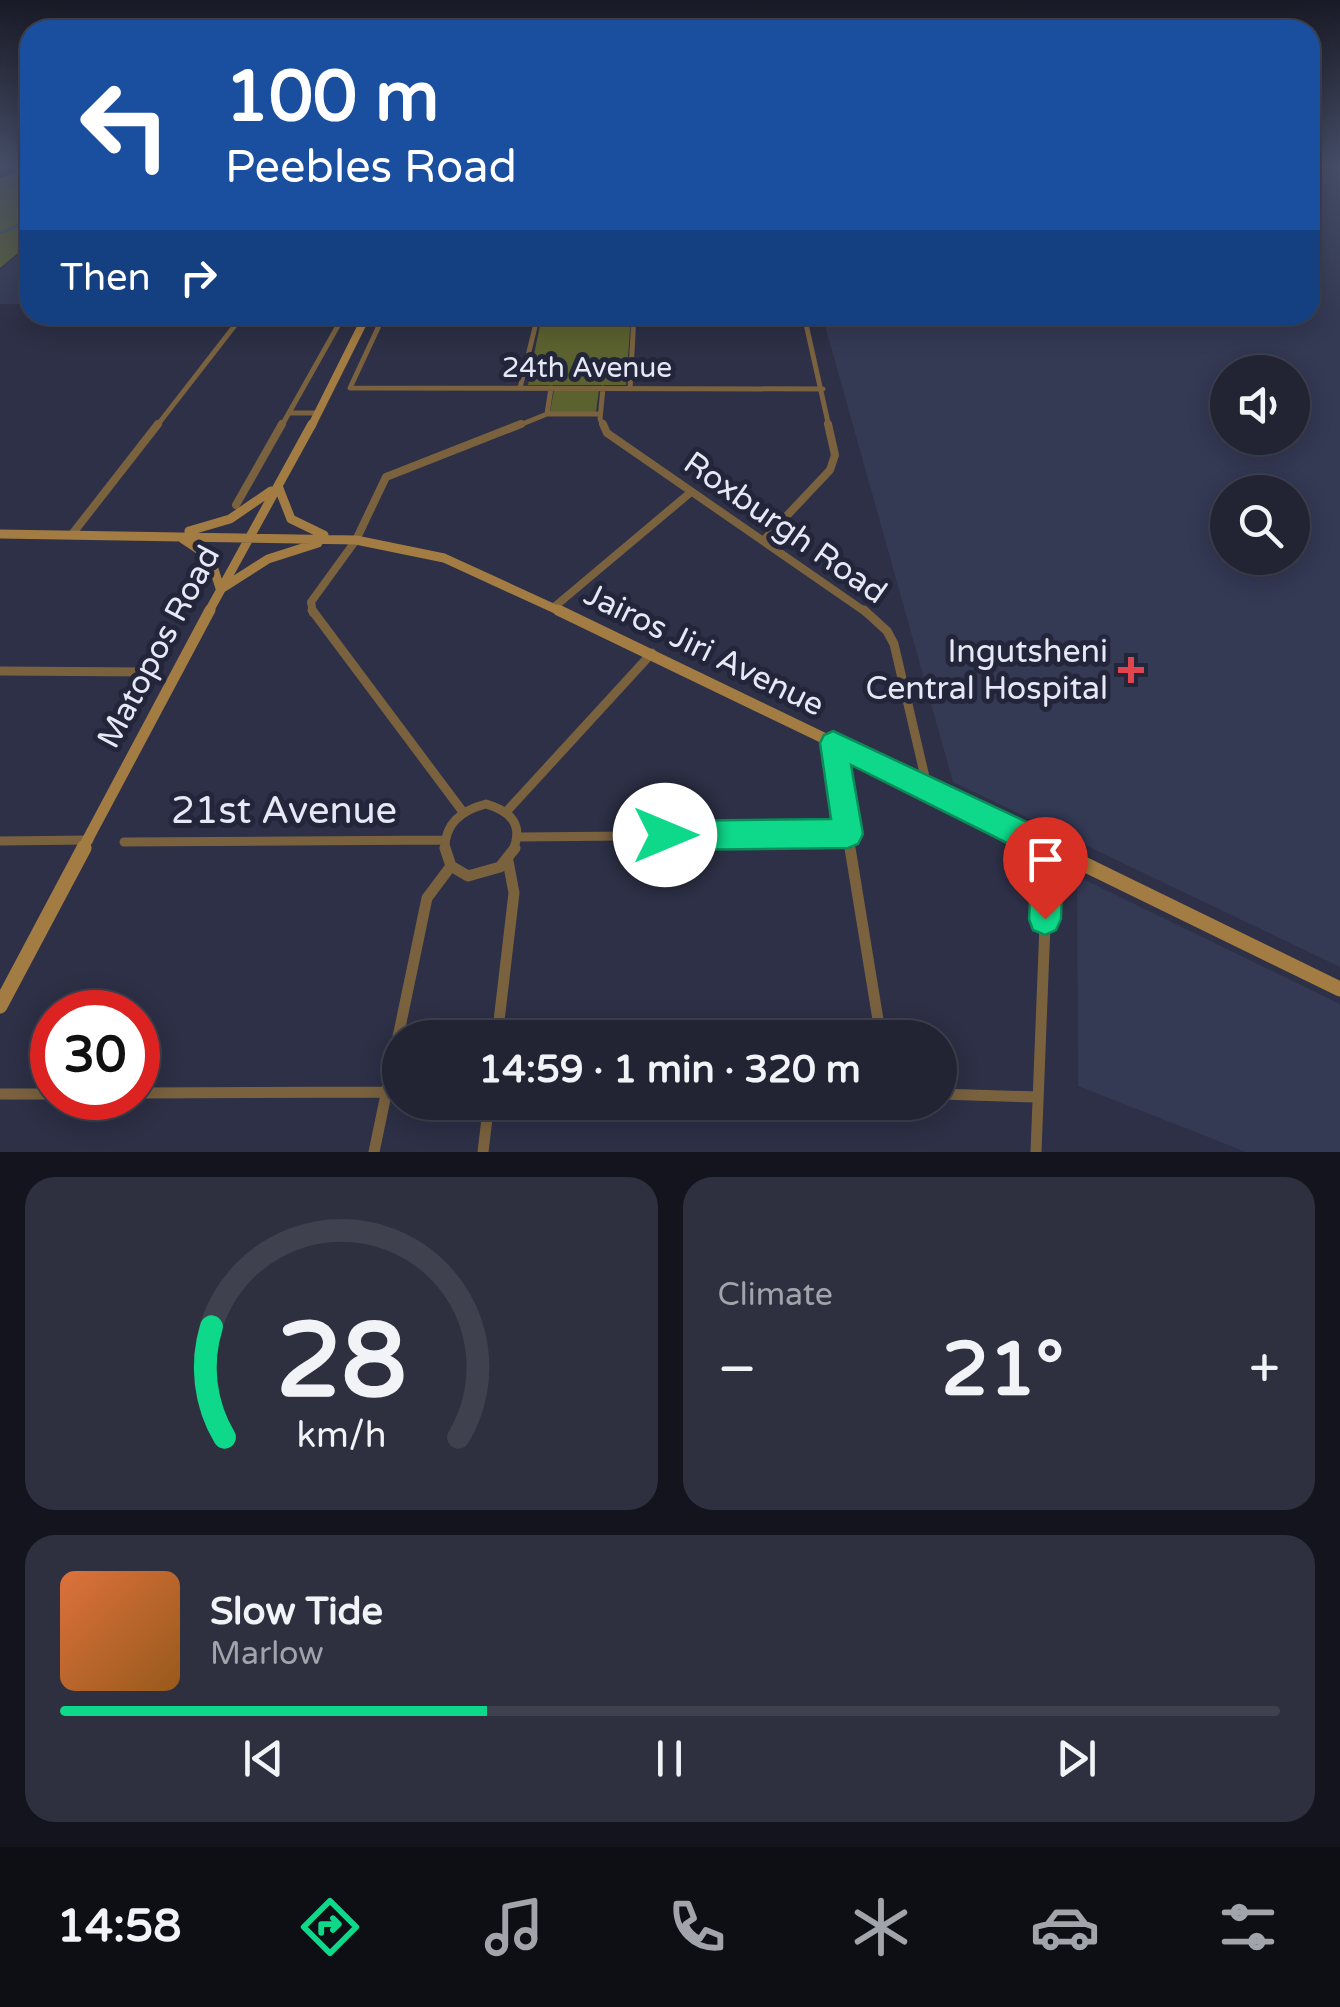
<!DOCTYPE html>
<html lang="en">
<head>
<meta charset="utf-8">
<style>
  :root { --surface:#222434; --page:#2e3040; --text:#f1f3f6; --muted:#a2a4ac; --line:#3f414f; --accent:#0ed98a }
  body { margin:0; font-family:"Varela Round",sans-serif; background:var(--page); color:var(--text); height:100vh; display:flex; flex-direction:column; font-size:38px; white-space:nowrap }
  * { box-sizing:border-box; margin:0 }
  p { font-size:32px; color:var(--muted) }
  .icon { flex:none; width:55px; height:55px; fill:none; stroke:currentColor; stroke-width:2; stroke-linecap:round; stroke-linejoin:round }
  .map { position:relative; height:1152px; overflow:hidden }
  .sheet { display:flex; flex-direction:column; gap:25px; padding:25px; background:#13141d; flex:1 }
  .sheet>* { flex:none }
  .top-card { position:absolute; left:20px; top:20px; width:1300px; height:305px; border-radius:30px; box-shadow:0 5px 25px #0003,0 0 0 2px var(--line); background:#1a4fa0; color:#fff; overflow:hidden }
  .fabs { position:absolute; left:1210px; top:355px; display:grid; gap:20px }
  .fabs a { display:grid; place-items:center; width:100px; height:100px; border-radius:50%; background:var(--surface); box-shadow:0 5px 25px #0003,0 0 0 2px var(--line); font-size:50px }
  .speed { position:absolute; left:30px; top:990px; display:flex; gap:20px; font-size:50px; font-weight:700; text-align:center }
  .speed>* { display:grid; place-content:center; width:130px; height:130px; border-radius:50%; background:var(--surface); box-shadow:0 5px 25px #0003,0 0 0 2px var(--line); line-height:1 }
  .speed .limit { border:15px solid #d22; background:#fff; color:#111 }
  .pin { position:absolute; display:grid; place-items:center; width:85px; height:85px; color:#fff; margin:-102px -42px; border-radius:50% 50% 50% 0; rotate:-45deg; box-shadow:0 0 10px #0007 }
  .pin .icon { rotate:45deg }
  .me { position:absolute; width:110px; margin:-55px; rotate:90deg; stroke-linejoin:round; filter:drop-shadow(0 0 8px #0008) }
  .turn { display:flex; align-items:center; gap:35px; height:210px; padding:0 40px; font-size:45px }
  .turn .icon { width:130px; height:130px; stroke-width:2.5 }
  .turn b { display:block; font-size:70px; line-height:85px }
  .then { display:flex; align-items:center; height:95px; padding:0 40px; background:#0003; gap:20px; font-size:38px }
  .big { font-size:75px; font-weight:700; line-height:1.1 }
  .sheet .widget { flex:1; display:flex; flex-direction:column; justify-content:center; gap:15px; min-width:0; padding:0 35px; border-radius:30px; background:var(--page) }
  .sheet .dial { align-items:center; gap:0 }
  .dial svg { height:260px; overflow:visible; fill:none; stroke:var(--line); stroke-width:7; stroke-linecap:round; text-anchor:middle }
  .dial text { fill:var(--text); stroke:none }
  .song { display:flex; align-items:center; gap:30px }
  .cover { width:120px; height:120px; border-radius:15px; background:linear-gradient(135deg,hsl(20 70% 55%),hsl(30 70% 35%)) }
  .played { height:10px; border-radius:5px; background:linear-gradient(90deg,var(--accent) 35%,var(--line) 35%) }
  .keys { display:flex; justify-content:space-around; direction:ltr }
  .heat { display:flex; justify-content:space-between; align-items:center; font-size:55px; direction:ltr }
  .sheet .tiles { flex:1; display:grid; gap:25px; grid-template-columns:1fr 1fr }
  .widget:last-child { grid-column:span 2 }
  .trip { position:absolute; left:382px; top:1020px; width:575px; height:100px; border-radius:50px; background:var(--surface); box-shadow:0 5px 25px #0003,0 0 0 2px var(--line); font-weight:700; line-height:100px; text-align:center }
  .tab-bar { display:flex; height:160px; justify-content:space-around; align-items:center; background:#0e0e15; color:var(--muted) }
  .tab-bar .icon { width:70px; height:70px }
  .tab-bar .on { color:var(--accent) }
  .tab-bar b { font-size:45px; color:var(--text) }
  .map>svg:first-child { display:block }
  .built { fill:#343954; fill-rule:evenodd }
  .green { fill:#5c6130 }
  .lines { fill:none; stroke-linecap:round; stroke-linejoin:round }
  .stream { stroke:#45546f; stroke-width:2.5 }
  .minor-far4 { stroke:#7a623f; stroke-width:4 }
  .minor-far3 { stroke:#7a623f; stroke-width:5 }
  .minor-far2 { stroke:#7a623f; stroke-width:8 }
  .minor-far1 { stroke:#7a623f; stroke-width:9 }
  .minor { stroke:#7a623f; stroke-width:11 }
  .secondary-far3 { stroke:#a27c42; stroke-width:8 }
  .secondary-far2 { stroke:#a27c42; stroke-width:9 }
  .secondary-far1 { stroke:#a27c42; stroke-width:11 }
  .secondary { stroke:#a27c42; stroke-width:15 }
  .route { fill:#0ed98a; stroke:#098d5a; stroke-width:2.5 }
  .health-dot { fill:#e0444e; stroke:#23263b; stroke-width:4 }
  .labels { text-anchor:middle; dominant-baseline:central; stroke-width:10; stroke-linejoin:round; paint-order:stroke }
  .far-street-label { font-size:28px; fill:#e6e8f6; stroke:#23263b }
  .street-label { font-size:32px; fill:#e6e8f6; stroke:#23263b }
  .poi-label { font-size:32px; fill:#e6e8f6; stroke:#23263b; text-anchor:end }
  .near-street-label { font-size:38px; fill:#e6e8f6; stroke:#23263b }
</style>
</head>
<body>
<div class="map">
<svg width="1340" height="1152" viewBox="0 0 1340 1152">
  <rect width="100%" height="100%" fill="#2d3046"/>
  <!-- built -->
  <path class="built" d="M1310,165H1340V967L953,782L822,315H1310ZM1228,372H1292V438H1228ZM1292,492V558H1228V492Z
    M30,245V304H0V270Z
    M1077,876L1340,1004V1152H1246L1078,1086Z"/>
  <!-- green -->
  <path class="green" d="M30,169V243L0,268V183Z
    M542,315H631L626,385H528Z
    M554,390H599L596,412H550Z"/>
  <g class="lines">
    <!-- stream -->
    <path class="stream" d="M0,233L30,220"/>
    <!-- minor-far4 -->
    <path class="minor-far4" d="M0,181L30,168"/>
    <!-- minor-far3 -->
    <path class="minor-far3" d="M384,315L350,388L823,389
      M804,315L829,427
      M364,321L536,322
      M634,322L805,321
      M520,388L538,315
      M603,388L600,419L604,427
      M630,389L634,315
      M289,413H318
      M547,414H600
      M156,427L243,315
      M281,427L344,315
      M515,427L547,414L551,388"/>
    <!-- minor-far2 -->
    <path class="minor-far2" d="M603,424L607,433L867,613
      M236,505L282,424
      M73,533L158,424
      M764,540L830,470L835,455L828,424
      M553,608L691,492
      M313,613L311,602L356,540L386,477L521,424"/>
    <!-- minor-far1 -->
    <path class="minor-far1" d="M312,610L463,812
      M864,610L887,631L894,644L928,790
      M0,671L147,672
      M833,743L850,850
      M507,811L652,653
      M519,837L848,834
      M0,841L89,840
      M124,842L444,840
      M445,850C444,824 462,810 486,804C510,811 524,824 513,850"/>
    <!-- minor -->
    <path class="minor" d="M445,848L451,866L468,876L500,867L515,848
      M850,848L881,1038
      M497,1038L514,893L508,861
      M138,1093L386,1092
      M0,1094H52
      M940,1094L1036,1097
      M374,1152L427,898L451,866
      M483,1152L489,1102
      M1036,1152L1048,848"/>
    <!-- secondary-far3 -->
    <path class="secondary-far3" d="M311,427L367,315"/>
    <!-- secondary-far2 -->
    <path class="secondary-far2" d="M278,486L291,519L324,535
      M189,531L230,519L271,491
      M0,534L356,540L444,558L564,613
      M183,539L210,557L220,588
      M221,589L268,559L318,543
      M208,613L312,424"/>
    <!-- secondary-far1 -->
    <path class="secondary-far1" d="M558,610L1056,850
      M82,850L210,610"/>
    <!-- secondary -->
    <path class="secondary" d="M1051,848L1340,989
      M0,1006L84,848"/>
  </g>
  <!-- sky -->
  <linearGradient id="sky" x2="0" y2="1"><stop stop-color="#191a26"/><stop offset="0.51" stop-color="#464e68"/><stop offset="1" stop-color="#464e68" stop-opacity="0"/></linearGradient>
  <rect width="1340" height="326" fill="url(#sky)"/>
  <!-- route -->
  <path class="route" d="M833,731L1059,837L1063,848L1061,919L1056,930L1045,935L1033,930L1029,919L1033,856L851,765L863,834L858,844L848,848L665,850L654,846L650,835L654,825L665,821L831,819L820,743L824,735Z"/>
  <!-- markers -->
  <path class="health-dot" d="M1126 655h10v10h10v10h-10v10h-10v-10h-10v-10h10z"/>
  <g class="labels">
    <!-- far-street labels -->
    <g class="far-street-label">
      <text x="587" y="368">24th Avenue</text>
    </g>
    <!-- street labels -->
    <g class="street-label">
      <text transform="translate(785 528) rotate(35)">Roxburgh Road</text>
      <text transform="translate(159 647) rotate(-62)">Matopos Road</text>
      <text transform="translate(704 650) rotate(26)">Jairos Jiri Avenue</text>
    </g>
    <!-- poi labels -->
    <g class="poi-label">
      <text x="1108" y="652">Ingutsheni<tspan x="1108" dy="37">Central Hospital</tspan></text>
    </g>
    <!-- near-street labels -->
    <g class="near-street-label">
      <text x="284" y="811">21st Avenue</text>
    </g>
  </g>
</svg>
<div class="fabs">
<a><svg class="icon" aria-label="sound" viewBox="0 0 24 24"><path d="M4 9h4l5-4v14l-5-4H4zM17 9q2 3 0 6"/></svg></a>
<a><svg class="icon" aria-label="search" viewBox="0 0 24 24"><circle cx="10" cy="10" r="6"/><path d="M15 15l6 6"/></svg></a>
</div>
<div class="speed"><div class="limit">30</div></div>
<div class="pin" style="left:1045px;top:919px;background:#d93025"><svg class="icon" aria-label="arrive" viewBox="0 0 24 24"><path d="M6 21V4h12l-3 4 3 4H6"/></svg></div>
<svg class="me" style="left:665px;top:835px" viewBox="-20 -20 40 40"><circle r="19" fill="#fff"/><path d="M0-13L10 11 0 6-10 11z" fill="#0ed98a"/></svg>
<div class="trip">14:59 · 1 min · 320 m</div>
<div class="top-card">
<div class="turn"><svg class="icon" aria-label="left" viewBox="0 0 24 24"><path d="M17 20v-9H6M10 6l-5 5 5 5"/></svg><div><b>100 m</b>Peebles Road</div></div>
<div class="then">Then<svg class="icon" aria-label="right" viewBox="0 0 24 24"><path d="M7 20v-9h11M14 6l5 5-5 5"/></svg></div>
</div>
</div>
<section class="sheet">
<div class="tiles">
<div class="widget dial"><svg viewBox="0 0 100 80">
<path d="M14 69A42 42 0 1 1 86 69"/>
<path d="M14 69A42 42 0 0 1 10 35" stroke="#0ed98a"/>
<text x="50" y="56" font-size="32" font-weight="700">28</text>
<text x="50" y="72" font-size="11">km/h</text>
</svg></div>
<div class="widget"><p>Climate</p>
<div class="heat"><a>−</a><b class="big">21°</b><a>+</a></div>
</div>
<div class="widget">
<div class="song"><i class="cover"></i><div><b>Slow Tide</b><p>Marlow</p></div></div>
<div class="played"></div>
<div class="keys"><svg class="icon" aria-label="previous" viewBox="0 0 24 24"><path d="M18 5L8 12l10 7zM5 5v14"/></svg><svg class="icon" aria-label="pause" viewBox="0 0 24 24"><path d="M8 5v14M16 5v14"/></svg><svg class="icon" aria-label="next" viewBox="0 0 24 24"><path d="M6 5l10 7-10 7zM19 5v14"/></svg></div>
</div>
</div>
</section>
<nav class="tab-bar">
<b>14:58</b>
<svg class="icon on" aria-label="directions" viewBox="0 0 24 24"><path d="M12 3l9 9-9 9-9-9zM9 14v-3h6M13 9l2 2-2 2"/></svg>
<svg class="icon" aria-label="music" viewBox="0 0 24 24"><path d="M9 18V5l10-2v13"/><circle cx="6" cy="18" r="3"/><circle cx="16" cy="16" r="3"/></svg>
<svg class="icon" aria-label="phone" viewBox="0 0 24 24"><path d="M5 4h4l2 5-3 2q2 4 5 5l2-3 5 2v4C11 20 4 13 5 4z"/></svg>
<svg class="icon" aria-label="climate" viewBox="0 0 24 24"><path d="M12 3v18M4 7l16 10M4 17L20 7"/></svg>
<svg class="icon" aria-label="car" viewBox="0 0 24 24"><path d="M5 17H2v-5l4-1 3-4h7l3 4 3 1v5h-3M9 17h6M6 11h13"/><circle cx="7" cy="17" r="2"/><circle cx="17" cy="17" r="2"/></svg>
<svg class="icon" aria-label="filters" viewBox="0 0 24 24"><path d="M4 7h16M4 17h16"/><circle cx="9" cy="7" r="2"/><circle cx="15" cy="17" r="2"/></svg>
</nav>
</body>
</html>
